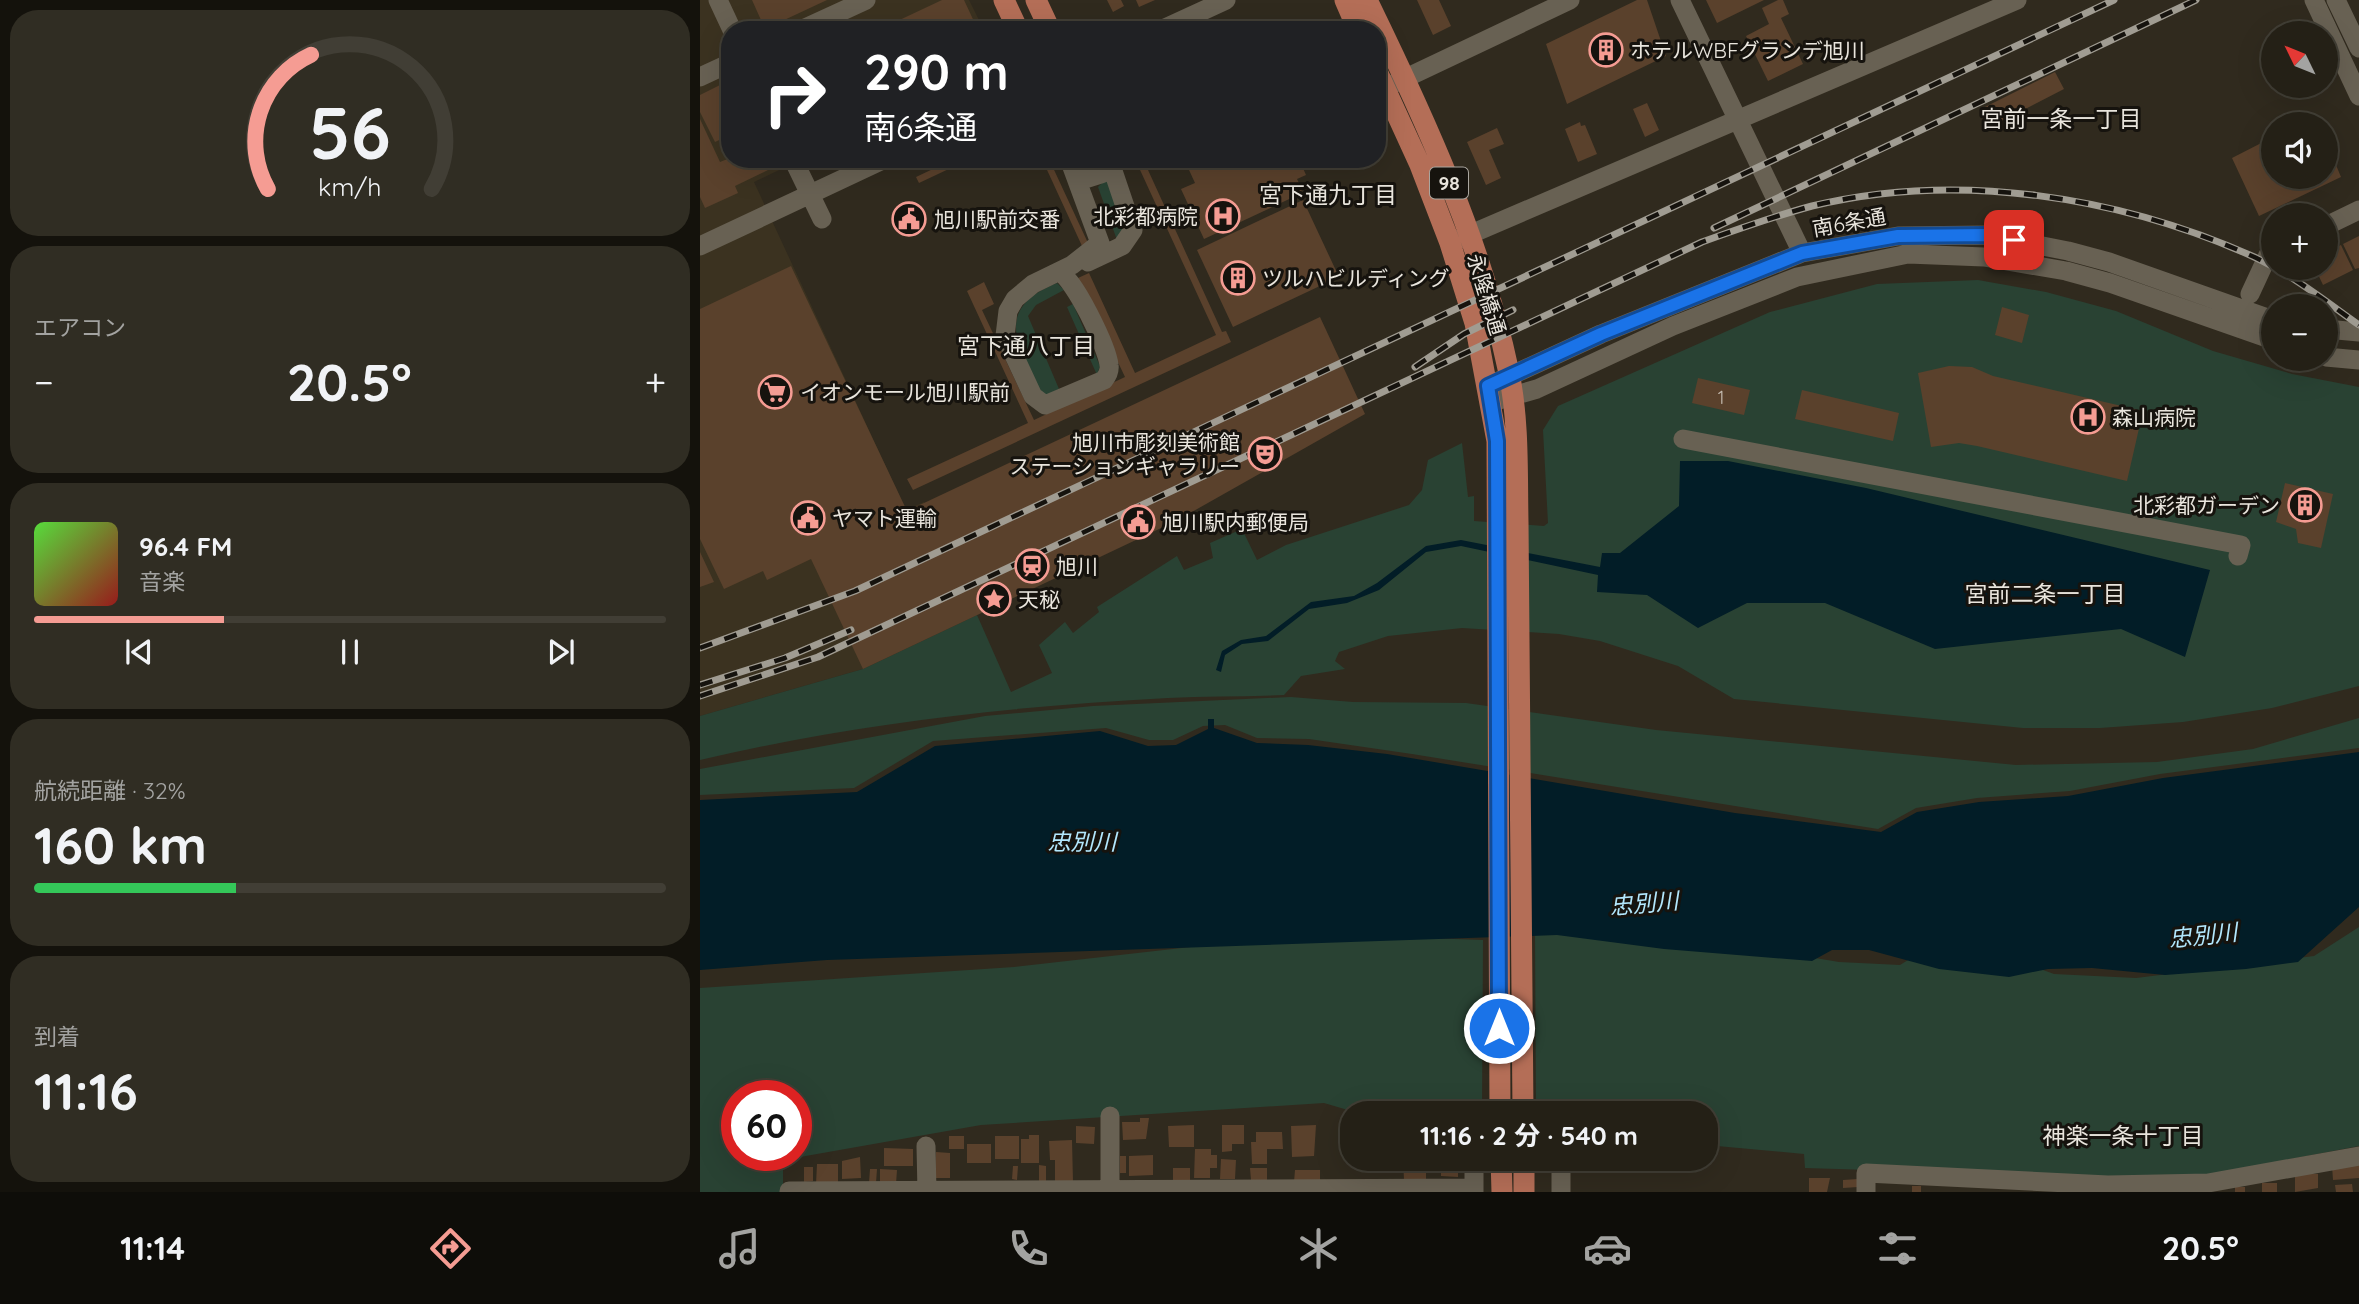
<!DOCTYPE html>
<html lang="ja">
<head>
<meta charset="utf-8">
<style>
  :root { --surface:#242016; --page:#302d23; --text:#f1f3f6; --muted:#a3a3a1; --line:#413e35; --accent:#f59c93 }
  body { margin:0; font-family:Quicksand,"Noto Sans JP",sans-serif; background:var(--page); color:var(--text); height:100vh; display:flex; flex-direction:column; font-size:26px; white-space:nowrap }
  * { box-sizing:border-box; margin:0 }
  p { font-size:23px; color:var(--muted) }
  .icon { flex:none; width:38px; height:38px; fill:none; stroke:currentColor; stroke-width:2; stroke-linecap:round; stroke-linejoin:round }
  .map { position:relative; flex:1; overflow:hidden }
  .side { display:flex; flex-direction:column; gap:10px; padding:10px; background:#14120c; width:700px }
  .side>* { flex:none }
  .hud { position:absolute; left:21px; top:21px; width:665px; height:147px; border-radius:28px; box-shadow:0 7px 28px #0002,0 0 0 2px var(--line); background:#202124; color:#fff; overflow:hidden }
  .needle { width:46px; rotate:313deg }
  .fabs { position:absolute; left:1561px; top:21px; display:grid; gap:14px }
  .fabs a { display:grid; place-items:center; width:77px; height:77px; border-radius:50%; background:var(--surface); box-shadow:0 7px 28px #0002,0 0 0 2px var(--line); font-size:35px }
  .speed { position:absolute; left:21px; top:1080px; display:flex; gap:14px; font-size:35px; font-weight:700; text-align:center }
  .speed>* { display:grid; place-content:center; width:91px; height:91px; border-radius:50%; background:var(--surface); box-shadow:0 7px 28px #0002,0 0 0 2px var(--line); line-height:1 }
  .speed .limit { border:10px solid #d22; background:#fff; color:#111 }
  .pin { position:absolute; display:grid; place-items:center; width:60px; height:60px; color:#fff; margin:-30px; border-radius:14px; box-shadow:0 4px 10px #0006 }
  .me { position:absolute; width:77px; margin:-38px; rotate:0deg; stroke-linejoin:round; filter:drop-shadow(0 0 5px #0008) }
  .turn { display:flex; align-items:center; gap:24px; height:147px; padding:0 28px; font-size:32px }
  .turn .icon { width:91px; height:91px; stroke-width:2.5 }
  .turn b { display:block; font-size:49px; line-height:60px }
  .big { font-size:52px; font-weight:700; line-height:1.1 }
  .side .tile { flex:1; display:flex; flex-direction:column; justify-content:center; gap:10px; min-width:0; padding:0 24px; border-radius:28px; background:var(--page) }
  .side .dial { align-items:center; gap:0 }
  .dial svg { height:182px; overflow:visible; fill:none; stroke:var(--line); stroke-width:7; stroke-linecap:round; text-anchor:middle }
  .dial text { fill:var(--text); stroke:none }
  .song { display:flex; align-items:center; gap:21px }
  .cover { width:84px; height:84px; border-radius:10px; background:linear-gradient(135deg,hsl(110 70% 55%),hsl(0 70% 35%)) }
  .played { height:7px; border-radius:4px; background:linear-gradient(90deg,var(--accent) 30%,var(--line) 30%) }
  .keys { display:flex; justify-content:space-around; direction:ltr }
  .heat { display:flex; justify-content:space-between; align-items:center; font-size:38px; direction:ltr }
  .charge { height:10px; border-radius:5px; background:linear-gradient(90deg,#34c759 32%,var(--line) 0) }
  .trip { position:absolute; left:640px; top:1101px; width:378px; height:70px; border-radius:28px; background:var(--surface); box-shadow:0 7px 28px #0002,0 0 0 2px var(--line); font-weight:700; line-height:70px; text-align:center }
  .menu { display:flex; height:112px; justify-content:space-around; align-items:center; background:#0e0d09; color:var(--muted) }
  .menu .icon { width:49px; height:49px }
  .menu .active { color:var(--accent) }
  .menu b { font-size:32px; color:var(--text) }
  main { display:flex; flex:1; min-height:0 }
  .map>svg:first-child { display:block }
  .built { fill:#3b3220 }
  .green { fill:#294233; fill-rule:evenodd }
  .water { fill:#021d27 }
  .building { fill:#5a412c }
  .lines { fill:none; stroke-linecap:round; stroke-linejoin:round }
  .minor { stroke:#686153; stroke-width:19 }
  .major { stroke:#b46e57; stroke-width:21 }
  .rail-casing { stroke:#a09c92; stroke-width:7 }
  .rail { stroke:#16130e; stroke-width:4.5; stroke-dasharray:13; stroke-linecap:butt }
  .route-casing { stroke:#114b97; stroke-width:18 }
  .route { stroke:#1a73e8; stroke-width:12 }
  .labels { text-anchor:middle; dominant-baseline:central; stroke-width:6; stroke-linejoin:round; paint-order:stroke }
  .number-label { font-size:18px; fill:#c5bcb1 }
  .shield { fill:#16130e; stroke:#aaa69f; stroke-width:2 }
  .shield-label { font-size:19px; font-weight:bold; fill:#e9e5dd }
  .poi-label { font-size:21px; fill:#e9e5dd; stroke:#16130e; text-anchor:start }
  .street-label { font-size:21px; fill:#e9e5dd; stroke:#16130e }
  .neighbourhood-label { font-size:23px; fill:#e9e5dd; stroke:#16130e }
  .water-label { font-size:23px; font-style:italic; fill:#b3e8fe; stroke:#16130e }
</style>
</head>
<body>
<main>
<section class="side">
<div class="tile dial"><svg viewBox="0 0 100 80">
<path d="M14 69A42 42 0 1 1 86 69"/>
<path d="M14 69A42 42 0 0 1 33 10" stroke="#f59c93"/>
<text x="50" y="56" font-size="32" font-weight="700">56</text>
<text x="50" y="72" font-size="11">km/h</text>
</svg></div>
<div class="tile"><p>エアコン</p>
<div class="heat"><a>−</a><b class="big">20.5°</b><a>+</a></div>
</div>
<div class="tile">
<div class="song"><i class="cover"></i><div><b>96.4 FM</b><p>音楽</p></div></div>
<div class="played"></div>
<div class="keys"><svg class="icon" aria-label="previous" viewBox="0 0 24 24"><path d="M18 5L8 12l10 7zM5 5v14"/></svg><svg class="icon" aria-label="pause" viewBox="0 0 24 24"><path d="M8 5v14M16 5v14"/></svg><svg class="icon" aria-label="next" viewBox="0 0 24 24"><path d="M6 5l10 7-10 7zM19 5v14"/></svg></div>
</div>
<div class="tile"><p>航続距離 · 32%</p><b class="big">160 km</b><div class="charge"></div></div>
<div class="tile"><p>到着</p><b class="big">11:16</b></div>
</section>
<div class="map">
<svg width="1659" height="1192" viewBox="0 0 1659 1192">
  <rect width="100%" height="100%" fill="#302a1e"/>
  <!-- built -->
  <path class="built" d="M0,0H269L284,30H30V159H102L54,182L206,510L224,502L277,615L163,669L0,716Z"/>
  <!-- green -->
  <path class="green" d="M406,179L427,226L417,240L398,187Z
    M1278,280L1346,292L1416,311L1513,351L1592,374L1659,387V686L1572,708L1483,722L1400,728H1323L1034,699L978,666L900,641L859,634L762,628L688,636L639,652L635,661L645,669L601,676L584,695C545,697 507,696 468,698C310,706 153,724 0,760V716L163,669L277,615L311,692L352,673L339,645L365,622L373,633L399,612L397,607L477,556L484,570L513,558L510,543L542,529L557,560L586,545L709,505L722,490L728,460L762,443L768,497L774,496V521L844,526L848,523L843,430L858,406L1070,312L1177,284Z
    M357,283L364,290L336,305L328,316L359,389L343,397C320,349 290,310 357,283Z
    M373,304L400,366L397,375L367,307Z
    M591,697L653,702L766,703L956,730L1316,765L1457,762L1553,749L1659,718V748L1460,774L1370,791L1277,798L1216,808L1178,829L712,754L609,739L557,738L525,725L503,726L473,740H449L406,728L233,741L154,788L0,795V769L285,716L393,706Z
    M1659,927V1146L1507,1175L1403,1177L1105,1168L1104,1154L1006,1145V1113H836L835,932L1074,951L1139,962L1200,965L1226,949L1279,947L1354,974L1436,978L1614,956Z
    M671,936L783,940L782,1113H658L624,1103L281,1125L83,1160V1192H0V988L314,967L517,944ZM37,1096H96V1155H37Z"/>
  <!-- water -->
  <path class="water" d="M980,461H1028L1166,488L1510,570L1485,657L1421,629L1235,649L1125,603H1047L998,628L947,595L897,592L898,575L761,546L726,552L679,590L647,603L609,609L568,641L542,644L525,655L521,672L516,670L522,651L541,640L566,636L611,602L654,596L677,583L726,546L761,540L900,567L902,553H920L979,506Z
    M508,719H514V728L557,743L608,745L687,754L1035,813L1181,832L1217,812L1279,802L1368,796L1463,778L1659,752V907L1598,962L1546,969L1465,975L1392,968L1348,969L1309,977L1239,969L1169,950H1132L1112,961L964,949L857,935L127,960L0,970V800L157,792L235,746L400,731L448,746L476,745L508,729Z"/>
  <!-- building -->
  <path class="building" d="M52,0H127L65,29Z
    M242,0H264L278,30H193L191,24Z
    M407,0H421L424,6L413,12Z
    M436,0H455L439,7Z
    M717,0H739L751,26L733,35Z
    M937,0H947L966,56L867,104L846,44Z
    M1006,0H1064L1017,23Z
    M1078,0H1083L1089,14L1081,18L1103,64L1068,81L1046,36L1069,24L1062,8Z
    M1355,72L1364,89L1292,126L1283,108Z
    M22,84L25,89H30V135L15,142L0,112V95Z
    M947,103L959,130L945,137L933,109Z
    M0,119L20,162L30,158L63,159L68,170L35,186L38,193L5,208L0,197Z
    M880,122L881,126L885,125L897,154L878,162L865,129Z
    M797,128L804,144L789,150L801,178L786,185L767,142Z
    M1573,137V177H1626V141L1641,177L1559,216L1532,158Z
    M254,159H270L219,183L216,177Z
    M342,159H349L388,243L382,246Z
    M435,159H443L522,332L526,331L531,342L213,490L207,479L328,423L267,291L284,282L294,304L282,310L334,420L425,377L378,278L389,273L435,373L516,335Z
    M452,159H477L456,168Z
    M484,159H599L606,175L597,179L602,189L600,194L504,239L481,189L495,183Z
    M603,200L639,277L533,327L497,250Z
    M216,206L223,222L201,232L194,217Z
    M1659,236V268L1655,269L1643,244Z
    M1641,245L1653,270L1623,285L1615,268H1626V252Z
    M91,266L207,511L620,317L665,414L476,521L163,669L111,559L67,580L63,571L24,589L0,539V309Z
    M1302,307L1329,315L1322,343L1295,335Z
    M1249,366L1272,367L1293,376L1443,411L1427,481L1277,446L1259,443L1231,447L1218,373Z
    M998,378L1050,390L1044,415L992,403Z
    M1102,390L1199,413L1193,441L1095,419Z
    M1585,483L1633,494L1621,548L1598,543L1596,529L1576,522Z
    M0,552L14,582L0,587Z
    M440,1118H449L446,1139L423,1140L422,1122H440Z
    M494,1125V1147H469L468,1126Z
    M522,1125H544V1144H532V1151L522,1152Z
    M616,1125L614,1156L592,1157L591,1126Z
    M376,1126L395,1127L394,1144L376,1143Z
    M556,1132H582L583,1149H567V1164H552L551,1142H556Z
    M329,1135H339V1163H321V1139H329Z
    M249,1136H264V1149H249Z
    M295,1136H319V1159H295Z
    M372,1140L373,1182H355V1160H350L349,1141Z
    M267,1144H291V1163H267Z
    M184,1148L213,1149V1166H184Z
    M495,1149H511V1155H517V1168H510V1178H494Z
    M236,1152L250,1153V1178H235Z
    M453,1155V1175L429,1176V1156Z
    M420,1156H426V1173H420Z
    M160,1157L161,1178L142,1179V1161Z
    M675,1158H699V1164H691V1170H683V1166H675Z
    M703,1158H726V1179L704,1180Z
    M741,1158H758V1177L741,1176Z
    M521,1159L536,1160L535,1179H520Z
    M1659,1163V1178L1633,1180L1632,1166Z
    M117,1164H138V1184H116Z
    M339,1165L346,1166V1181H339Z
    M313,1166H318L317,1180L312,1179Z
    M104,1167H113V1181L104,1182Z
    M473,1168H490V1183H473Z
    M550,1168H567V1180H551Z
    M170,1169H177L176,1183H169Z
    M180,1169L197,1170L196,1184H180Z
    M595,1170H620V1180L594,1182Z
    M1595,1174H1618V1188L1595,1192Z
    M1109,1178H1130L1127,1192H1109Z
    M1158,1179V1187L1143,1188V1180Z
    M1562,1183H1577V1192H1562Z
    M1652,1184L1653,1192H1636L1635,1185Z
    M1212,1186H1221V1192H1212Z
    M1535,1187H1545V1192H1535Z"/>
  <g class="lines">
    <!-- minor -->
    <path class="minor" d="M18,0L32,30
      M980,0L1102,253
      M1614,0L1659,96
      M1636,0L1659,48
      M101,30L166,0
      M461,30L526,0
      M0,77L30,63
      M691,85L870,0
      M93,159L122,219
      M379,181L401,174L410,161
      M1626,226L1659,210
      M757,240L1317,0
      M0,246L185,159
      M388,262L422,246L433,230L409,159
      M359,272C374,278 407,347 409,365C410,371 408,375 404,380L345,405L333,396L305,336L308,311L315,299L333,284L372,265L400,243L369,159
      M1550,294L1569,253L1573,251
      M1626,329L1659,332
      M1626,357L1659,360
      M788,386L901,334L1102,253L1198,236L1287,235L1368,251L1409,262L1573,320
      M792,402L837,389L973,326L1097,277L1208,254L1284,257L1366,271L1410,283L1573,340
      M983,439L1541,545L1538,556
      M226,1146L227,1192
      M774,1158V1192
      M861,1158V1192
      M89,1191L774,1188
      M410,1192V1116
      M1166,1192V1173L1408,1185L1508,1183L1659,1156"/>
    <!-- major -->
    <path class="major" d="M304,0L318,30
      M336,0L350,30
      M645,0L658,30
      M667,0C725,119 782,243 809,373C819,422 817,473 818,522L823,1113
      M677,71L720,165L750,243L775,323L797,441L800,1113
      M801,1158L802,1192
      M824,1158V1192"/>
    <defs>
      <path id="rail" d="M1014,228L1496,0
        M715,367L764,334L813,310
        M0,648L155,591L1414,0
        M0,685L85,658L151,630
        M0,696L118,657L1002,242C1038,229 1075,216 1112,206C1257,171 1418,196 1552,256C1590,273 1625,301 1659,325"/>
    </defs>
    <!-- rail casing -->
    <use href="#rail" class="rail-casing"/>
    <!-- rail -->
    <use href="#rail" class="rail"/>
  </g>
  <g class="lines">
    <defs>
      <path id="route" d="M799,1028L797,441L788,386L901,334L1102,253L1198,236L1287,235L1314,240"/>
    </defs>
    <!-- route casing -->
    <use href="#route" class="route-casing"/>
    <!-- route -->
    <use href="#route" class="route"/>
  </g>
  <!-- icons -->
  <defs>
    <symbol id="building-ring" viewBox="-11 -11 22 22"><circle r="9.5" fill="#16130e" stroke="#f59c93" stroke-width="1.5"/><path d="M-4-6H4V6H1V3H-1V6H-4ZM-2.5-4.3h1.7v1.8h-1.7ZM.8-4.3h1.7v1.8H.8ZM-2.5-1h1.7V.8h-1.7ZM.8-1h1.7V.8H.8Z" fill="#f59c93"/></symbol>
    <symbol id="hospital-ring" viewBox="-11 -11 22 22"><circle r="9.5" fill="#16130e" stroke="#f59c93" stroke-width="1.5"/><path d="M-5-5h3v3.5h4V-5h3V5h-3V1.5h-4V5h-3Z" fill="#f59c93"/></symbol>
    <symbol id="civic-ring" viewBox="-11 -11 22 22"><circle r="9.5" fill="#16130e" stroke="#f59c93" stroke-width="1.5"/><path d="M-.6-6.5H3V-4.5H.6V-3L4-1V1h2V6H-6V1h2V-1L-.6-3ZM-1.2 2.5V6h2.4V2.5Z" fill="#f59c93"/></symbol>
    <symbol id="supermarket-ring" viewBox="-11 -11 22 22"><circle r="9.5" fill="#16130e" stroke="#f59c93" stroke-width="1.5"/><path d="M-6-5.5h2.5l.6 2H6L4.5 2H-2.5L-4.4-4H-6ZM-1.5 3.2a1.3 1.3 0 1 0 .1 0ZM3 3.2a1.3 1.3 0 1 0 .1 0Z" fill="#f59c93"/></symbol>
    <symbol id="theatre-ring" viewBox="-11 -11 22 22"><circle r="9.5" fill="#16130e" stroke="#f59c93" stroke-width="1.5"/><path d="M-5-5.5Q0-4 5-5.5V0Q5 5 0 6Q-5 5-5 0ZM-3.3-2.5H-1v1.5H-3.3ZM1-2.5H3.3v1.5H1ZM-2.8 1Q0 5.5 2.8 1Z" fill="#f59c93"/></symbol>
    <symbol id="station-ring" viewBox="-11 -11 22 22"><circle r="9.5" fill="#16130e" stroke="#f59c93" stroke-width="1.5"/><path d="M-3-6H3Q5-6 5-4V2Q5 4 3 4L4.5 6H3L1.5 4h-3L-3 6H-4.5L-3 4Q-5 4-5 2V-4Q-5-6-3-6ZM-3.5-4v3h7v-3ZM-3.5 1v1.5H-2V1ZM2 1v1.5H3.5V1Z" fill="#f59c93"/></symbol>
    <symbol id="sight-ring" viewBox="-11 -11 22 22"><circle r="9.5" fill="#16130e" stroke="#f59c93" stroke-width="1.5"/><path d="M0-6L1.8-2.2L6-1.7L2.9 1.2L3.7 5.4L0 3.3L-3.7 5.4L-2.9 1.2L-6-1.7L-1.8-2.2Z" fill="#f59c93"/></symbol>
  </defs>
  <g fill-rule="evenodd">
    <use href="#building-ring" x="887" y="31" width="38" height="38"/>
    <use href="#hospital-ring" x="504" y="197" width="38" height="38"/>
    <use href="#civic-ring" x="190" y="200" width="38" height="38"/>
    <use href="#building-ring" x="519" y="259" width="38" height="38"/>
    <use href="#supermarket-ring" x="56" y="373" width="38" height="38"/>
    <use href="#hospital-ring" x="1369" y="398" width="38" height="38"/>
    <use href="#theatre-ring" x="546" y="435" width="38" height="38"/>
    <use href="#building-ring" x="1586" y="486" width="38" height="38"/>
    <use href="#civic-ring" x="89" y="499" width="38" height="38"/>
    <use href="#civic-ring" x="419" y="503" width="38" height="38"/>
    <use href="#station-ring" x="313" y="547" width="38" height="38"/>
    <use href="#sight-ring" x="275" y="580" width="38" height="38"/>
  </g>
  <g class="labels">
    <!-- number labels -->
    <g class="number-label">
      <text x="1021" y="397">1</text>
    </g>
    <!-- shield labels -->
    <rect class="shield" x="730" y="167.5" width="38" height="31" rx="5"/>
    <g class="shield-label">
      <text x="749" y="183">98</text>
    </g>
    <!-- poi labels -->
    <g class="poi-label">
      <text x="930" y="50">ホテルWBFグランデ旭川</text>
      <text x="498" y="216" text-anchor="end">北彩都病院</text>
      <text x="234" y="219">旭川駅前交番</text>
      <text x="562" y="278">ツルハビルディング</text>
      <text x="100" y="392">イオンモール旭川駅前</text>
      <text x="1412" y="417">森山病院</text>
      <text x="540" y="442" text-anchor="end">旭川市彫刻美術館<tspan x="540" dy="24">ステーションギャラリー</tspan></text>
      <text x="1580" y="505" text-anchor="end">北彩都ガーデン</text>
      <text x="132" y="518">ヤマト運輸</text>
      <text x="462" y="522">旭川駅内郵便局</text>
      <text x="356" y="566">旭川</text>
      <text x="318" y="599">天秘</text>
    </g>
    <!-- street labels -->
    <g class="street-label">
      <text transform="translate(1149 222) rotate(-10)">南6条通</text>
      <text transform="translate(787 294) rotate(73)">永隆橋通</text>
    </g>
    <!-- neighbourhood labels -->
    <g class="neighbourhood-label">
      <text x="1361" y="118">宮前一条一丁目</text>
      <text x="628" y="194">宮下通九丁目</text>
      <text x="326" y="345">宮下通八丁目</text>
      <text x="1345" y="593">宮前二条一丁目</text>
      <text x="1423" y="1135">神楽一条十丁目</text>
    </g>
    <!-- water labels -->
    <g class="water-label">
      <text x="382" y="841">忠別川</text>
      <text transform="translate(944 903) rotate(-5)">忠別川</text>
      <text transform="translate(1503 935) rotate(-6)">忠別川</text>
    </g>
  </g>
</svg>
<div class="fabs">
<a><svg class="needle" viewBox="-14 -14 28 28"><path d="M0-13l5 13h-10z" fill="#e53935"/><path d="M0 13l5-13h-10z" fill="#a3a3a1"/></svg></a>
<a><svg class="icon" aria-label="sound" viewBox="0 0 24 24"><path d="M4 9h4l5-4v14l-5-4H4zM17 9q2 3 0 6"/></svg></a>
<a>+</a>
<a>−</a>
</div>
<div class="speed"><div class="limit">60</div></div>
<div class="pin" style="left:1314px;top:240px;background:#d93025"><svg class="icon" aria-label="arrive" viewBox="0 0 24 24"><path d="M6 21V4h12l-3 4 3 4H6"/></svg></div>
<svg class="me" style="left:799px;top:1028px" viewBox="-20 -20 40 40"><circle r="17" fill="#1a73e8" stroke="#fff" stroke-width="3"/><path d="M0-11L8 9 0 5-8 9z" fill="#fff"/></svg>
<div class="trip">11:16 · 2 分 · 540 m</div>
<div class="hud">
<div class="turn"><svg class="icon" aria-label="right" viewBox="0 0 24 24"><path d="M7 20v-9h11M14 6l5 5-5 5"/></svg><div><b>290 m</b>南6条通</div></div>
</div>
</div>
</main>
<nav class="menu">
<b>11:14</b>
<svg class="icon active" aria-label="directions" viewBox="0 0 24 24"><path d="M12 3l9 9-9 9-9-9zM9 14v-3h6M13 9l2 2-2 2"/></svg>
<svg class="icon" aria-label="music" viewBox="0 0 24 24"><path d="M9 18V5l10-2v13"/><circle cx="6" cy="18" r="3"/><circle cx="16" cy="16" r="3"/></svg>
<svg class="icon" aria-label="phone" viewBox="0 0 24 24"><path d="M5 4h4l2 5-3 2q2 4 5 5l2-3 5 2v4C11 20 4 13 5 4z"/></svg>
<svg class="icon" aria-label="climate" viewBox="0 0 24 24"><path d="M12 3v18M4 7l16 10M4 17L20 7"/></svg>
<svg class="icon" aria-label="car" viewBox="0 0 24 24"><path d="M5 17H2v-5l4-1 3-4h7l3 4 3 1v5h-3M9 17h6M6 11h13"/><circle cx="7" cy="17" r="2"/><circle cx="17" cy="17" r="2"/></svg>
<svg class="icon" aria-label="filters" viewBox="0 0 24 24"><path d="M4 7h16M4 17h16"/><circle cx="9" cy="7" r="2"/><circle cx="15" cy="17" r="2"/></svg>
<b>20.5°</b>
</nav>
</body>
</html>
